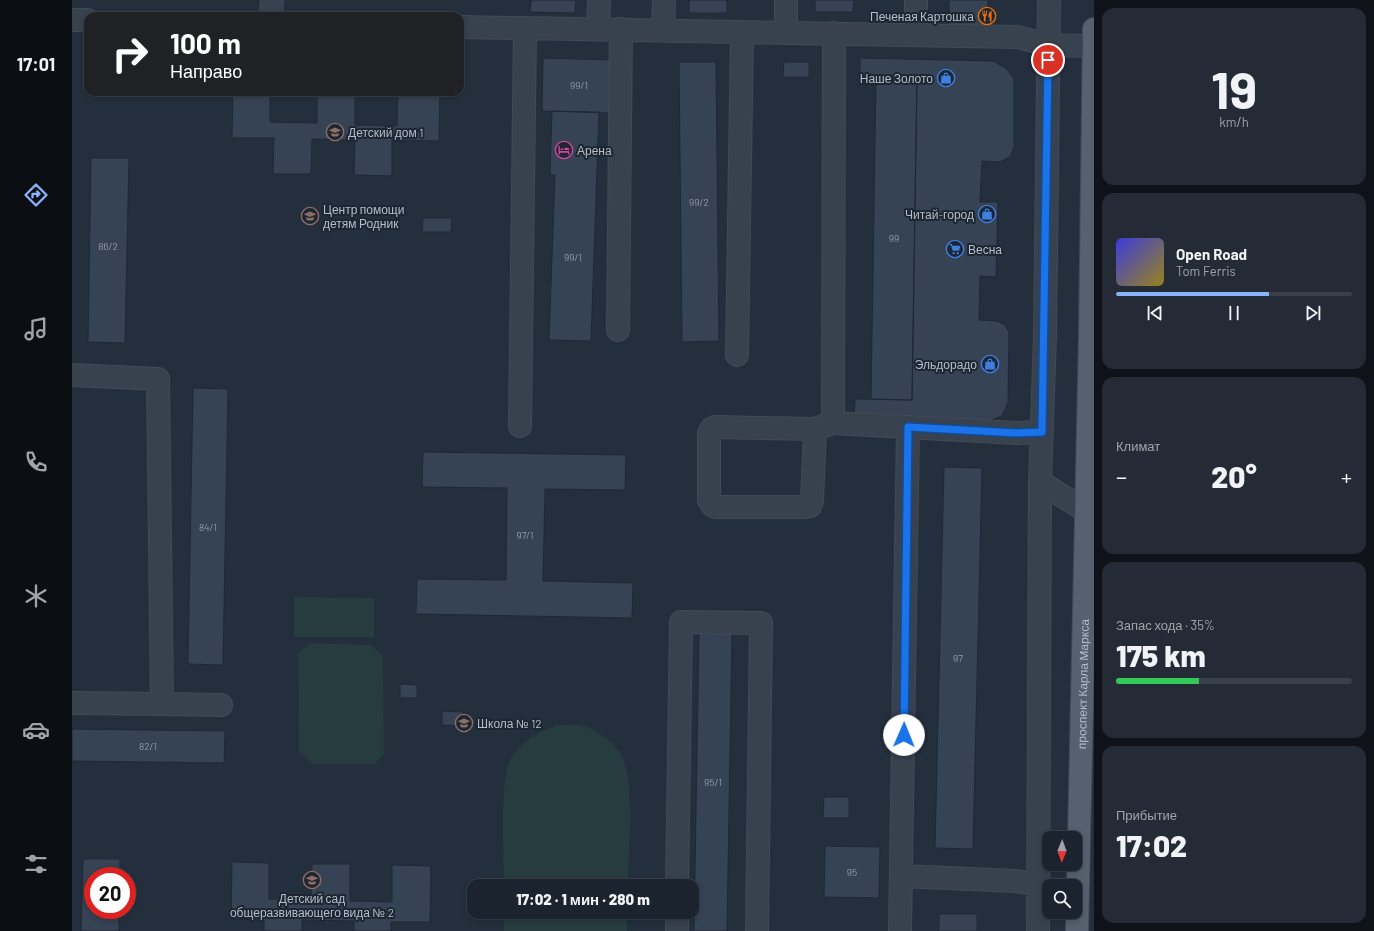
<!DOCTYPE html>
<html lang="ru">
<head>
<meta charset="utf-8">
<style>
  :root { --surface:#1b232e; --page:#242b36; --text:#f1f3f6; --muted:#a0a4aa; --line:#39404a; --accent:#8ab4f8 }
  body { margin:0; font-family:Barlow,sans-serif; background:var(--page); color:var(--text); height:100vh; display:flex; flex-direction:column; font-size:15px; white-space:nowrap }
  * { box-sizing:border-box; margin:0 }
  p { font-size:13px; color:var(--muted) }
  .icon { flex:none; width:22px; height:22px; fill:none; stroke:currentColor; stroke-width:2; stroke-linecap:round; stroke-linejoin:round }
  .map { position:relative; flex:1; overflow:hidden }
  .details { display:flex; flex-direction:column; gap:8px; padding:8px; background:#0f1319; width:280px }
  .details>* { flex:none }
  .banner { position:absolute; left:12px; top:12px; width:380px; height:84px; border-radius:12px; box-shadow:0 2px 6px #0003,0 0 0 1px var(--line); background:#202124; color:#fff; overflow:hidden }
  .needle { width:26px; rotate:181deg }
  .controls { position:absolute; left:970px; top:831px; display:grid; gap:8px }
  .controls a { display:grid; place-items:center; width:40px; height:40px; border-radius:8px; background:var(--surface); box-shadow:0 2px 6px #0003,0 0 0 1px var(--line); font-size:20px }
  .speed { position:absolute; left:12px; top:867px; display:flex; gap:8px; font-size:20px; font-weight:700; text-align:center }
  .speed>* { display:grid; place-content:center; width:52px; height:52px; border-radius:50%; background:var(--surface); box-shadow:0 2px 6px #0003,0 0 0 1px var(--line); line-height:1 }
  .speed .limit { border:6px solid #d22; background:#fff; color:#111 }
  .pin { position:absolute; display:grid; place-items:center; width:34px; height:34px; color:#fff; margin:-17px; border:2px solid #fff; border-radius:50%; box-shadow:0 1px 4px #0007 }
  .me { position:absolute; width:44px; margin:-22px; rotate:1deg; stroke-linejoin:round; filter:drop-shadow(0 0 3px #0008) }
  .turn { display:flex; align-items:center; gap:14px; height:84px; padding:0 20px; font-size:18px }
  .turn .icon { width:52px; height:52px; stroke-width:2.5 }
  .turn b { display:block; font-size:28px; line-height:34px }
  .big { font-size:30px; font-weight:800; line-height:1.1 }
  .details .widget { flex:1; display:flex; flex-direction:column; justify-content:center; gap:6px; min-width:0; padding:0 14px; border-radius:12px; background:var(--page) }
  .details .dial { align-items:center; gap:0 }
  .dial b { font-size:52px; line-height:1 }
  .song { display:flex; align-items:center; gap:12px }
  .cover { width:48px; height:48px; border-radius:6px; background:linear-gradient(135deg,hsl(240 70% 55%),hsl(50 70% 35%)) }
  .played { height:4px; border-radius:2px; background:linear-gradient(90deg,var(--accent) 65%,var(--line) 65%) }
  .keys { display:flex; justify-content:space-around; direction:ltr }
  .heat { display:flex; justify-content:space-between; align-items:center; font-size:22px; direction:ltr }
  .charge { height:6px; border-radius:3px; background:linear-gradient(90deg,#34c759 35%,var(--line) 0) }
  .trip { position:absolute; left:395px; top:879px; width:232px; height:40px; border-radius:12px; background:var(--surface); box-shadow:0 2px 6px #0003,0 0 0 1px var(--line); font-weight:800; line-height:40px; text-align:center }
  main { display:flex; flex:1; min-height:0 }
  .tabs { display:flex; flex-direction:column; width:72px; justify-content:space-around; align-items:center; background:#0b0e12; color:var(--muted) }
  .tabs .icon { width:28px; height:28px }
  .tabs .selected { color:var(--accent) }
  .tabs b { font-size:18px; color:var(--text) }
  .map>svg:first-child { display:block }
  .green { fill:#263c3f }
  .building { fill:#364354; stroke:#1f2835 }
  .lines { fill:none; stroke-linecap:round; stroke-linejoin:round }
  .minor-casing { stroke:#414a57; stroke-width:24 }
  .major-casing { stroke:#414a57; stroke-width:24 }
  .minor { stroke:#38414e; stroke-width:22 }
  .major { stroke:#56606e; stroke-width:22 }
  .route-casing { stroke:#114b97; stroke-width:10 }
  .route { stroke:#1a73e8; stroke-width:7 }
  .labels { text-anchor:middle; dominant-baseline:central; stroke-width:4; stroke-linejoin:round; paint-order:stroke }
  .number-label { font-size:10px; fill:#929caa }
  .poi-label { font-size:12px; fill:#b4bcc9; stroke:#1d2633; text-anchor:start }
  .street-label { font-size:12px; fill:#b4bcc9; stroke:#1d2633 }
</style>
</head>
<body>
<main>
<nav class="tabs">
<b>17:01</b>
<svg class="icon selected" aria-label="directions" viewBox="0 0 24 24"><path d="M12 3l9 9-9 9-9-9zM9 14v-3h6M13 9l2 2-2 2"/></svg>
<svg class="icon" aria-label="music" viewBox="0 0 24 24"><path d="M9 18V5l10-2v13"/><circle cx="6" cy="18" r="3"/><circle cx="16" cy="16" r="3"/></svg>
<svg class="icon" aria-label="phone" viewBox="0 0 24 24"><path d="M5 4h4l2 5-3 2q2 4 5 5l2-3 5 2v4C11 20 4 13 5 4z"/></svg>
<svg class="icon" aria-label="climate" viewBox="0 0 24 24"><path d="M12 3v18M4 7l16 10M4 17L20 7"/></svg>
<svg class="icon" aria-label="car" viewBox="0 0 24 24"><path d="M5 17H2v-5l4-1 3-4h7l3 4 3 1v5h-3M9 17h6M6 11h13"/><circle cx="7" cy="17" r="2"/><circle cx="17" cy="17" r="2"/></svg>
<svg class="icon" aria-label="filters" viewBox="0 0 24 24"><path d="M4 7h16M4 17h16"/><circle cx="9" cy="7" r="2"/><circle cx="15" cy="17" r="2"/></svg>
</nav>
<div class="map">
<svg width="1022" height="931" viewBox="0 0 1022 931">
  <rect width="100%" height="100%" fill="#242f3e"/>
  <!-- green -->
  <path class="green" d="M222,597L302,598V637H222Z
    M239,643L299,645L311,656L312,753L303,764H241L227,751L226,653Z
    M485,725C492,725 502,724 509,725C522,729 540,740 547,751C565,778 556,852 556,886H432C432,859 427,778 439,758C450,741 467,732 485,725Z
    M432,912H555V931H432Z"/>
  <!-- building -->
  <path class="building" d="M459,0H504L503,13L458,12Z
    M617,0H655V13H617Z
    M743,0H782L781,12H743Z
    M877,0H916L915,27L877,26Z
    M471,58L543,60L542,113L470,111Z
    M788,58L921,61L934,68L942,79V147L938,157L928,162L910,161L908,202H926L924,277L908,276L907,320L925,321L933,325L937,332L936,403L930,416L917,421L782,417L783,399L840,400L845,76L788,75Z
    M607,62H644L647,341L610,342Z
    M712,62H737V77H711Z
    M804,76H845L840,400L799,399Z
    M161,92H198V122L245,123V92H283V125L325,126L326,92H368L367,141L320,140V176L282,175L283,140L240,139L239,174H201L202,138H160Z
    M480,111L527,112L519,341L477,340L483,175H478Z
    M19,158H57L53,343L16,342Z
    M351,218H380L379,232H350Z
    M121,388L156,389L151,665L116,664Z
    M351,452L554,455L553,490L473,489L471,581L561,583L560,618L344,614L345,579L434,580L435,488L350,487Z
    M872,467L910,468L901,849L863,848Z
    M627,632H660L655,931H622Z
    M328,684L345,685V698H328Z
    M370,711L391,712L390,726L370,725Z
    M0,729L153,731L152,763L0,761Z
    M752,797H777V818H751Z
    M753,846L808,847L807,898L752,897Z
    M11,859H48V876H21V910H47V931H9Z
    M160,862L197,863V899L239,900L240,864H278V901L320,902V865L359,866L358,922H319V931H282V921L230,920V931H192V920L159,919Z
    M867,914H905V931H867Z"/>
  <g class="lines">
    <defs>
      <path id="minor" d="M199,16L200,0
        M0,20H16
        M388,27L946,37L976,45L1022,46
        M526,29L527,0
        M591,30L592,0
        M714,32V0
        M762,33L761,423L945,433L970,432
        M844,35V0
        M546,330L549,29
        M665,355L670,32
        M0,375L86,379L90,704L149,705
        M448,426L453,28
        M743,429L740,501L738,506L733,507H644L640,505L637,500V433L639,429L643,427L743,429L761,423
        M968,482L1014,511
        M0,703L90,704
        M830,876L943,881L966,885
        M605,886L609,622L689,623L685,931
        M605,931V912
        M828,931L836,427
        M966,931L968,482L973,335L977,0"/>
      <g id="major">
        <path id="s1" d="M1005,931L1018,337L1022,29"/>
      </g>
    </defs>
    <!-- minor casing -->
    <use href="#minor" class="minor-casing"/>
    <!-- major casing -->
    <use href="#major" class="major-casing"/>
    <!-- minor -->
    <use href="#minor" class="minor"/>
    <!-- major -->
    <use href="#major" class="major"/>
  </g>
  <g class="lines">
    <defs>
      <path id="route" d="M832,735L836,427L945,433L970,432L976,60"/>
    </defs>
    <!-- route casing -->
    <use href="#route" class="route-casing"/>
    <!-- route -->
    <use href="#route" class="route"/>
  </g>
  <!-- icons -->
  <defs>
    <symbol id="restaurant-ring" viewBox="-11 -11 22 22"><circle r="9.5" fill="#1d2633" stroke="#e8710a" stroke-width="1.5"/><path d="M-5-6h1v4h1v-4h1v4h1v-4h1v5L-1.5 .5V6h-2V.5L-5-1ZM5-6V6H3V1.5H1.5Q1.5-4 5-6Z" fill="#e8710a"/></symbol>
    <symbol id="shop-ring" viewBox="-11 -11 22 22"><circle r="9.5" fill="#1d2633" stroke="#3f7fe0" stroke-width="1.5"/><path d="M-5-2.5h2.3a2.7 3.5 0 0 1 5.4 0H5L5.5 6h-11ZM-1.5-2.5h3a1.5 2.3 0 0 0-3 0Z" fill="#3f7fe0"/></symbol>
    <symbol id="school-ring" viewBox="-11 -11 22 22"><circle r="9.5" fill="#1d2633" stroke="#8d6e63" stroke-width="1.5"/><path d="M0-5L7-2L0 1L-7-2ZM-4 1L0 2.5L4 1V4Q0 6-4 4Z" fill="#8d6e63"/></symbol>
    <symbol id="hotel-ring" viewBox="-11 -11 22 22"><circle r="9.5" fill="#1d2633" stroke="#d1479c" stroke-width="1.5"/><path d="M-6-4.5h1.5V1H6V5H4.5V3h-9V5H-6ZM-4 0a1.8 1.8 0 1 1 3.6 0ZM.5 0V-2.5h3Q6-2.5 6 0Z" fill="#d1479c"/></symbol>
    <symbol id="supermarket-ring" viewBox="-11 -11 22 22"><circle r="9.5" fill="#1d2633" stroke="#3f7fe0" stroke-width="1.5"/><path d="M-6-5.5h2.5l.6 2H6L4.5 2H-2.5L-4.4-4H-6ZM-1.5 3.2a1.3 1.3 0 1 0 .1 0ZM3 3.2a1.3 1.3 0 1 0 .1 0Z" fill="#3f7fe0"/></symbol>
  </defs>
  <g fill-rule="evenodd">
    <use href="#restaurant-ring" x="905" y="6" width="20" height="20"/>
    <use href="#shop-ring" x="864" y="68" width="20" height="20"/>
    <use href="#school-ring" x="253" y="122" width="20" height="20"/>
    <use href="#hotel-ring" x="482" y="140" width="20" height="20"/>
    <use href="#shop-ring" x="905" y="204" width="20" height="20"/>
    <use href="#school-ring" x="228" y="206" width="20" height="20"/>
    <use href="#supermarket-ring" x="873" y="239" width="20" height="20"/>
    <use href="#shop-ring" x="908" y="354" width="20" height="20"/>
    <use href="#school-ring" x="382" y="713" width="20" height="20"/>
    <use href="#school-ring" x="230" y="870" width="20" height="20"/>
  </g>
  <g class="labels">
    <!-- number labels -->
    <g class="number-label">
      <text x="507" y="85">99/1</text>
      <text x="627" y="202">99/2</text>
      <text x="822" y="238">99</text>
      <text x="36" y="246">86/2</text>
      <text x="501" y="257">99/1</text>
      <text x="136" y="527">84/1</text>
      <text x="453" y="535">97/1</text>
      <text x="886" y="658">97</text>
      <text x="76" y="746">82/1</text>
      <text x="641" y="782">95/1</text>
      <text x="780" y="872">95</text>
    </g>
    <!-- poi labels -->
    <g class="poi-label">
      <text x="902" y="16" text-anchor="end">Печеная Картошка</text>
      <text x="861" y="78" text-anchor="end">Наше Золото</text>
      <text x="276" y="132">Детский дом 1</text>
      <text x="505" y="150">Арена</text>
      <text x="251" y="209">Центр помощи<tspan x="251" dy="14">детям Родник</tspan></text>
      <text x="902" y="214" text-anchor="end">Читай-город</text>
      <text x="896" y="249">Весна</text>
      <text x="905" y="364" text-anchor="end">Эльдорадо</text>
      <text x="405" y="723">Школа № 12</text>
      <text x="240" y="898" text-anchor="middle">Детский сад<tspan x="240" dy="14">общеразвивающего вида № 2</tspan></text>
    </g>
    <!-- street labels -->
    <g class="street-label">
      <text stroke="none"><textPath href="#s1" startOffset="247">проспект Карла Маркса</textPath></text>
    </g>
  </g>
</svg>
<div class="controls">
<a><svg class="needle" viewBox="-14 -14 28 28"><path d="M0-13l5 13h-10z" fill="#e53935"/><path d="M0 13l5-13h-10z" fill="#a0a4aa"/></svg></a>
<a><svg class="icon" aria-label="search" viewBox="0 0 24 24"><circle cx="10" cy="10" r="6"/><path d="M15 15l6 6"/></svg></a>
</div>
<div class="speed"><div class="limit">20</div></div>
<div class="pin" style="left:976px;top:60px;background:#d93025"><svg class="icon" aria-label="arrive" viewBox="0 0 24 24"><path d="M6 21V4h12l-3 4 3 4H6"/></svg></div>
<svg class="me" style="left:832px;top:735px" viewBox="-20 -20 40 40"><circle r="19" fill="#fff"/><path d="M0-13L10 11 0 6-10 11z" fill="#1a73e8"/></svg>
<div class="trip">17:02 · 1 мин · 280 m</div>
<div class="banner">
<div class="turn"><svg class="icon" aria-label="right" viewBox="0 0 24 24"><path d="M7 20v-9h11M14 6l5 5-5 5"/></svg><div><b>100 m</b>Направо</div></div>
</div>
</div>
<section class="details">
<div class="widget dial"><b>19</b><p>km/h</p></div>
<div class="widget">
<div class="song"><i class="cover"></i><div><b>Open Road</b><p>Tom Ferris</p></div></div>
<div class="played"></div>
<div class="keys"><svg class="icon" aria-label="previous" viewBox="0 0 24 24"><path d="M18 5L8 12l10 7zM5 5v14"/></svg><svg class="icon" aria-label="pause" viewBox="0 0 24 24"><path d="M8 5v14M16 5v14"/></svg><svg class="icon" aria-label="next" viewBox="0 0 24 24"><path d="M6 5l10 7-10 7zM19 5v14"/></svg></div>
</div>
<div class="widget"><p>Климат</p>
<div class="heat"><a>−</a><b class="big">20°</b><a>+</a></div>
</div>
<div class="widget"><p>Запас хода · 35%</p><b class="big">175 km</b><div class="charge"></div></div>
<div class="widget"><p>Прибытие</p><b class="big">17:02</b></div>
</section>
</main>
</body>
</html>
